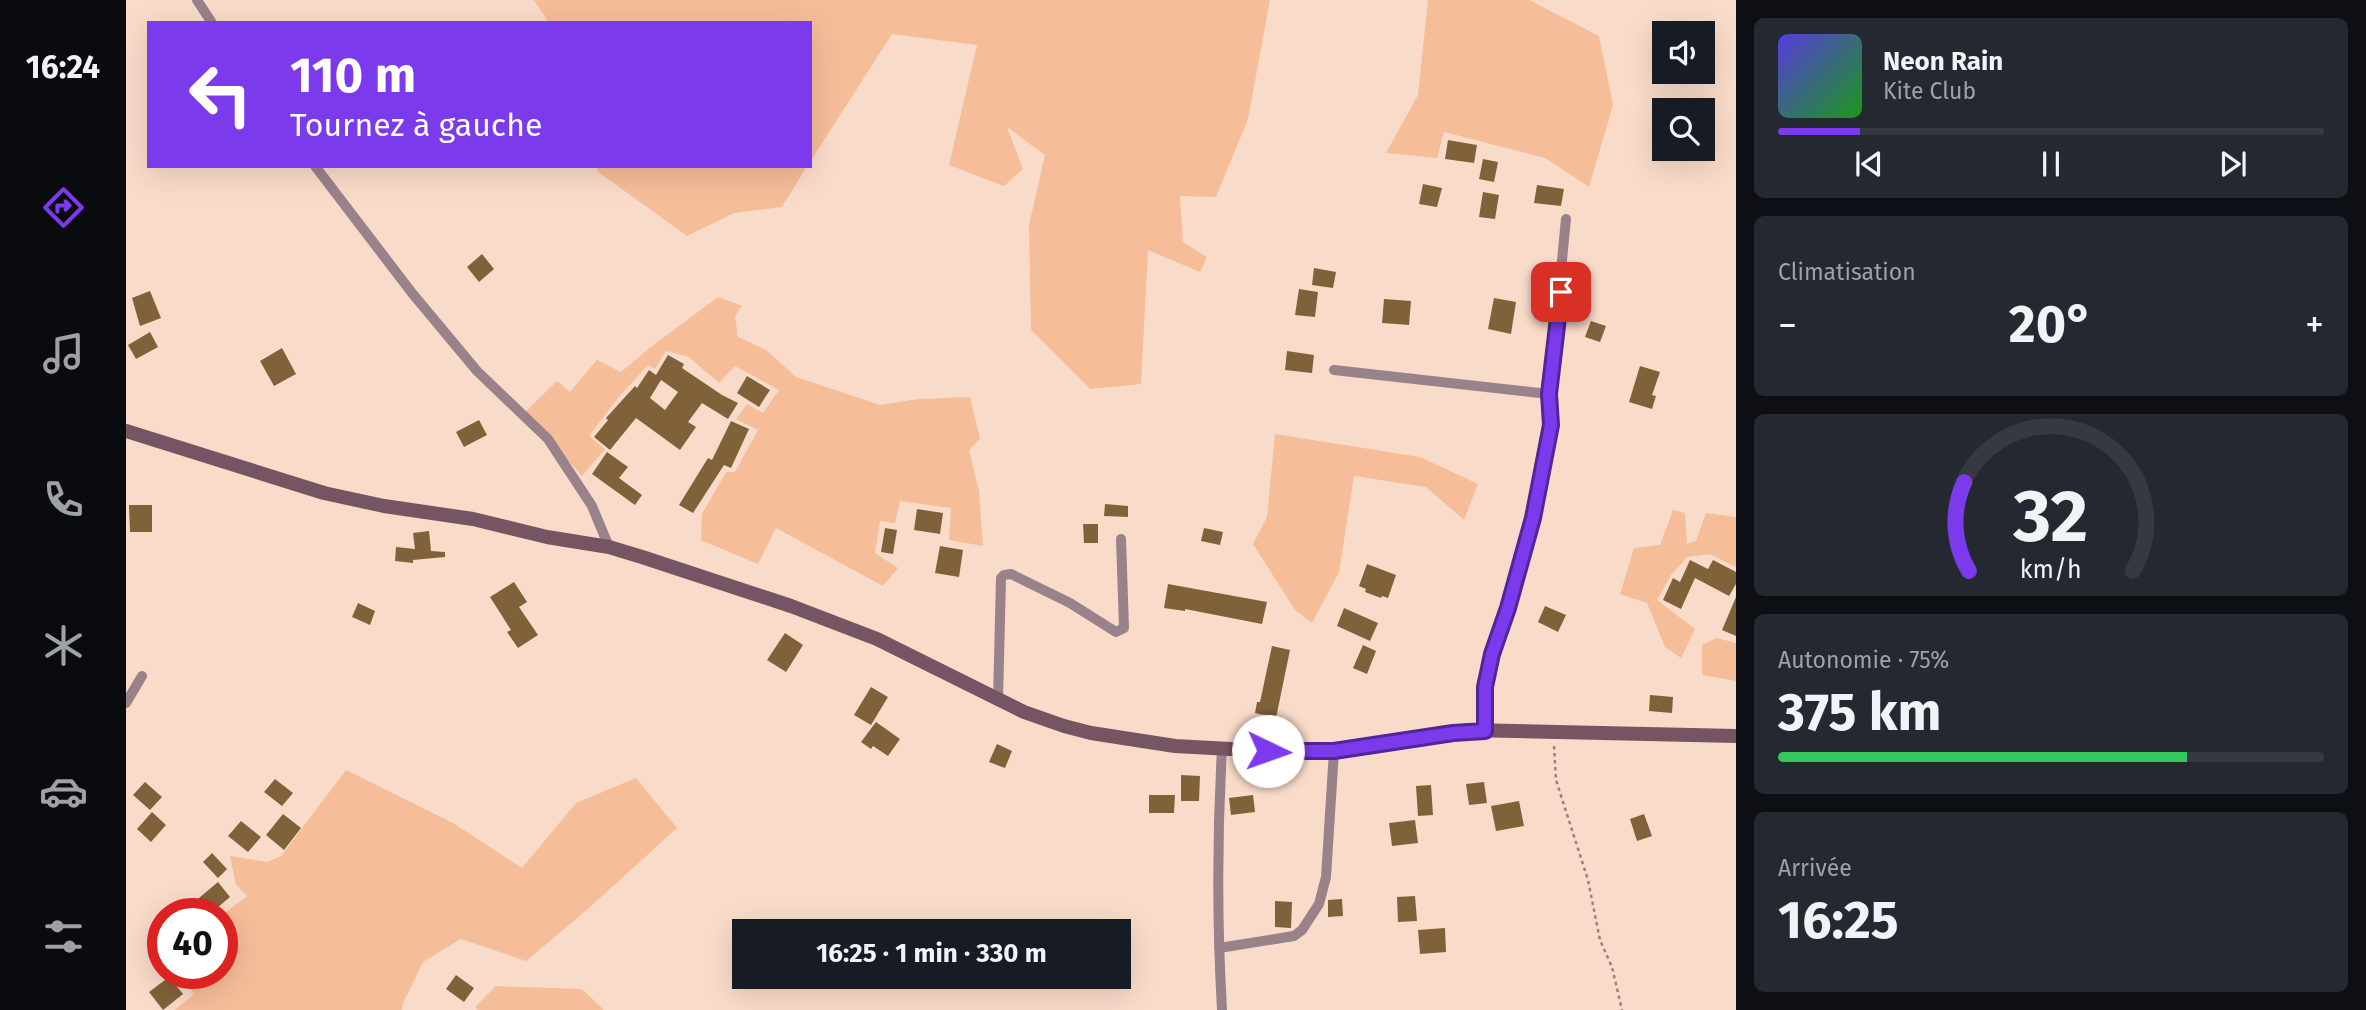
<!DOCTYPE html>
<html lang="fr">
<head>
<meta charset="utf-8">
<style>
  :root { --surface:#171b24; --page:#242831; --text:#f1f3f6; --muted:#9ea1a6; --line:#363941; --accent:#7c3aed }
  body { margin:0; font-family:"Fira Sans",sans-serif; background:var(--page); color:var(--text); height:100vh; display:flex; flex-direction:column; font-size:26px; white-space:nowrap }
  * { box-sizing:border-box; margin:0 }
  p { font-size:23px; color:var(--muted) }
  .icon { flex:none; width:38px; height:38px; fill:none; stroke:currentColor; stroke-width:2; stroke-linecap:round; stroke-linejoin:round }
  .map { position:relative; flex:1; overflow:hidden }
  .panel { display:flex; flex-direction:column; gap:18px; padding:18px; background:#0d0f14; width:630px }
  .panel>* { flex:none }
  .hud { position:absolute; left:21px; top:21px; width:665px; height:147px; border-radius:0px; box-shadow:0 7px 28px #0002; background:#7c3aed; color:#fff; overflow:hidden }
  .controls { position:absolute; left:1526px; top:21px; display:grid; gap:14px }
  .controls a { display:grid; place-items:center; width:63px; height:63px; border-radius:0px; background:var(--surface); box-shadow:0 7px 28px #0002; font-size:35px }
  .speed { position:absolute; left:21px; top:898px; display:flex; gap:14px; font-size:35px; font-weight:700; text-align:center }
  .speed>* { display:grid; place-content:center; width:91px; height:91px; border-radius:50%; background:var(--surface); box-shadow:0 7px 28px #0002; line-height:1 }
  .speed .limit { border:10px solid #d22; background:#fff; color:#111 }
  .pin { position:absolute; display:grid; place-items:center; width:60px; height:60px; color:#fff; margin:-30px; border-radius:14px; box-shadow:0 4px 10px #0006 }
  .me { position:absolute; width:77px; margin:-38px; rotate:93deg; stroke-linejoin:round; filter:drop-shadow(0 0 5px #0008) }
  .turn { display:flex; align-items:center; gap:24px; height:147px; padding:0 28px; font-size:32px }
  .turn .icon { width:91px; height:91px; stroke-width:2.5 }
  .turn b { display:block; font-size:49px; line-height:60px }
  .big { font-size:52px; font-weight:700; line-height:1.1 }
  .panel .card { flex:1; display:flex; flex-direction:column; justify-content:center; gap:10px; min-width:0; padding:0 24px; border-radius:10px; background:var(--page) }
  .panel .dial { align-items:center; gap:0 }
  .dial svg { height:182px; overflow:visible; fill:none; stroke:var(--line); stroke-width:7; stroke-linecap:round; text-anchor:middle }
  .dial text { fill:var(--text); stroke:none }
  .song { display:flex; align-items:center; gap:21px }
  .cover { width:84px; height:84px; border-radius:10px; background:linear-gradient(135deg,hsl(250 70% 55%),hsl(120 70% 35%)) }
  .played { height:7px; border-radius:4px; background:linear-gradient(90deg,var(--accent) 15%,var(--line) 15%) }
  .keys { display:flex; justify-content:space-around; direction:ltr }
  .heat { display:flex; justify-content:space-between; align-items:center; font-size:38px; direction:ltr }
  .charge { height:10px; border-radius:5px; background:linear-gradient(90deg,#34c759 75%,var(--line) 0) }
  .trip { position:absolute; left:606px; top:919px; width:399px; height:70px; border-radius:0px; background:var(--surface); box-shadow:0 7px 28px #0002; font-weight:700; line-height:70px; text-align:center }
  main { display:flex; flex:1; min-height:0 }
  .dock { display:flex; flex-direction:column; width:126px; justify-content:space-around; align-items:center; background:#090b0e; color:var(--muted) }
  .dock .icon { width:49px; height:49px }
  .dock .current { color:var(--accent) }
  .dock b { font-size:32px; color:var(--text) }
  .map>svg:first-child { display:block }
  .green { fill:#f6bd99 }
  .building { fill:#80623a; fill-rule:evenodd }
  .lines { fill:none; stroke-linecap:round; stroke-linejoin:round }
  .path { stroke:#9b8274; stroke-width:2.5; stroke-dasharray:3.5 3.5; stroke-linecap:butt }
  .street { stroke:#9a828b; stroke-width:10 }
  .secondary { stroke:#765562; stroke-width:14 }
  .route-casing { stroke:#51269a; stroke-width:18 }
  .route { stroke:#7c3aed; stroke-width:12 }
</style>
</head>
<body>
<main>
<nav class="dock">
<b>16:24</b>
<svg class="icon current" aria-label="directions" viewBox="0 0 24 24"><path d="M12 3l9 9-9 9-9-9zM9 14v-3h6M13 9l2 2-2 2"/></svg>
<svg class="icon" aria-label="music" viewBox="0 0 24 24"><path d="M9 18V5l10-2v13"/><circle cx="6" cy="18" r="3"/><circle cx="16" cy="16" r="3"/></svg>
<svg class="icon" aria-label="phone" viewBox="0 0 24 24"><path d="M5 4h4l2 5-3 2q2 4 5 5l2-3 5 2v4C11 20 4 13 5 4z"/></svg>
<svg class="icon" aria-label="climate" viewBox="0 0 24 24"><path d="M12 3v18M4 7l16 10M4 17L20 7"/></svg>
<svg class="icon" aria-label="car" viewBox="0 0 24 24"><path d="M5 17H2v-5l4-1 3-4h7l3 4 3 1v5h-3M9 17h6M6 11h13"/><circle cx="7" cy="17" r="2"/><circle cx="17" cy="17" r="2"/></svg>
<svg class="icon" aria-label="filters" viewBox="0 0 24 24"><path d="M4 7h16M4 17h16"/><circle cx="9" cy="7" r="2"/><circle cx="15" cy="17" r="2"/></svg>
</nav>
<div class="map">
<svg width="1610" height="1010" viewBox="0 0 1610 1010">
  <rect width="100%" height="100%" fill="#f9dbc9"/>
  <!-- green -->
  <path class="green" d="M408,0H1144L1122,119L1090,197L1054,196L1057,242L1081,257L1074,272L1022,250L1015,384L964,389L905,330L903,225L919,155L881,127L897,169L878,186L823,165L851,45L766,34L684,162V23H423Z
    M1302,0H1403L1473,36L1487,105L1463,187L1419,158L1318,132L1311,158L1260,153L1292,95Z
    M472,166H681L656,207L608,213L561,236L471,171Z
    M592,297L616,306L609,316L612,337L640,350L670,377L754,405L792,399L844,397L854,439L843,450L853,491L857,546L823,540L825,508L774,501L769,523L754,521L749,553L772,568L757,586L650,528L632,564L575,540L576,514L600,472H609L632,430L610,419L621,404L637,413L653,390L609,366L593,383L563,357L540,351L529,369L522,365L492,398L463,436L479,449L456,476L399,412L431,381L444,392L471,360L495,372L526,346Z
    M1149,434L1294,457L1352,484L1338,520L1300,487L1228,476L1213,572L1186,623L1169,610L1127,544L1141,517Z
    M1547,510L1559,513L1561,544L1570,541L1580,513L1610,517V567L1584,554L1561,557L1545,575L1531,600L1569,629L1555,658L1539,647L1521,603L1494,594L1508,548L1534,545Z
    M1591,638L1610,643V681L1576,675V645Z
    M220,770L327,823L396,868L450,803L510,778L551,828L464,907L400,961L335,939L297,962L277,1003L276,1010H49L68,994L51,973H96V915L121,896L110,885L104,856L141,862L155,856Z
    M370,986L456,989L478,1010H352L349,1007Z"/>
  <!-- building -->
  <path class="building" d="M1322,140L1351,145L1348,163L1319,159Z
    M1357,159L1372,162L1368,182L1353,179Z
    M1297,184L1316,188L1311,207L1293,204Z
    M1411,185L1438,189L1435,206L1408,203Z
    M1357,192L1373,195L1369,219L1353,217Z
    M356,254L368,269L353,282L341,267Z
    M1188,268L1210,272L1207,288L1186,285Z
    M1173,289L1192,292L1189,317L1169,315Z
    M24,291L35,318L14,326L6,298Z
    M1368,298L1390,302L1385,334L1362,329Z
    M1258,299L1285,301L1283,325L1256,323Z
    M1465,321L1480,326L1474,342L1459,337Z
    M24,332L32,347L10,359L2,345Z
    M156,348L170,374L148,386L134,361Z
    M1161,351L1188,355L1186,373L1159,370Z
    M542,355L558,364L556,368L596,395L612,403L602,419L576,403L562,422L570,427L554,450L510,418L484,450L468,437L482,420L480,418L509,386L511,388L523,370L530,375ZM535,380L552,392L539,410L524,398Z
    M1514,366L1534,372L1526,395L1530,396L1526,409L1503,402Z
    M621,376L644,390L633,407L611,393Z
    M353,420L361,435L338,447L330,432Z
    M605,421L623,429L605,468L598,465L567,513L553,505L582,458L586,460Z
    M481,452L502,467L493,478L516,495L509,505L466,474Z
    M979,504L1002,506V517L978,516Z
    M3,505H26V532H4Z
    M791,509L817,513L814,534L788,530Z
    M957,524H972V543H958Z
    M759,528L771,530L767,554L755,552Z
    M1078,528L1097,532L1094,545L1075,541Z
    M303,531L305,551L319,552V557L287,560V563L269,561L270,547L289,549L287,533Z
    M814,546L837,550L833,577L809,573Z
    M1564,560L1582,569L1587,560L1610,572V584L1603,596L1569,578L1555,609L1537,600L1547,578L1554,582Z
    M1241,564L1270,575L1262,598L1256,596L1255,598L1239,592L1240,589L1233,586Z
    M388,582L401,602L393,607L412,635L392,648L381,632L385,630L364,597Z
    M1042,584L1141,602L1136,624L1059,609V611L1038,608Z
    M1610,597V636L1596,630Z
    M232,603L249,611L244,625L226,617Z
    M1419,606L1440,615L1432,632L1412,622Z
    M1218,608L1252,623L1244,641L1211,626Z
    M659,633L677,645L660,672L641,660Z
    M1237,645L1250,651L1241,674L1227,668Z
    M1146,646L1164,650L1150,718L1129,713L1131,702H1134Z
    M745,687L762,697L745,725L728,715Z
    M1524,695L1547,697L1546,713L1523,711Z
    M750,722L774,739L762,756L747,746L745,749L735,742Z
    M871,744L886,751L879,768L863,762Z
    M1055,775L1074,776L1073,801H1055Z
    M149,779L167,793L156,806L138,792Z
    M19,782L36,797L24,810L7,795Z
    M1358,782L1361,803L1343,805L1340,784Z
    M1305,785L1307,815L1292,816L1290,786Z
    M1023,795H1049L1048,813H1023Z
    M1127,795L1129,812L1105,815L1103,798Z
    M1393,801L1398,826L1370,831L1365,806Z
    M26,812L40,825L25,842L11,829Z
    M157,814L175,828L158,850L140,835Z
    M1518,814L1526,836L1511,841L1504,819Z
    M1289,820L1292,843L1266,846L1263,823Z
    M115,821L135,837L122,852L102,836Z
    M86,853L101,869L92,878L77,862Z
    M92,882L104,897L85,913L81,909L76,914H54Z
    M1289,896L1291,921L1272,922L1271,897Z
    M1216,899L1217,916L1202,917V900Z
    M1149,901L1166,902L1165,928L1149,927Z
    M1319,928L1320,952L1294,954L1292,930Z
    M330,975L348,988L338,1002L320,989Z
    M43,977L57,994L37,1010L23,992Z"/>
  <g class="lines">
    <!-- path -->
    <path class="path" d="M1428,746L1430,780L1462,880L1474,940L1486,967L1496,1010"/>
    <!-- street -->
    <path class="street" d="M71,0L86,23
      M189,166L286,293L351,371L422,439L466,506L483,547
      M1208,370L1423,394
      M872,700L875,578L878,575L885,574L944,603L990,632L998,628L995,539
      M0,703L16,676
      M1359,731V687L1407,518L1425,425L1423,394L1440,219
      M1096,749C1091,836 1091,923 1096,1010
      M1093,948L1168,936L1176,930L1193,904L1200,877L1208,751"/>
    <!-- secondary -->
    <path class="secondary" d="M0,431L198,493L258,506L347,519L421,537L483,547L516,557L665,606L751,639L898,712L938,726L965,733L1049,746L1180,753L1245,747L1344,730L1610,736"/>
  </g>
  <g class="lines">
    <defs>
      <path id="route" d="M1142,751H1208L1327,733L1359,731V687L1366,654L1382,608L1407,518L1425,425L1423,394L1435,292"/>
    </defs>
    <!-- route casing -->
    <use href="#route" class="route-casing"/>
    <!-- route -->
    <use href="#route" class="route"/>
  </g>
</svg>
<div class="controls">
<a><svg class="icon" aria-label="sound" viewBox="0 0 24 24"><path d="M4 9h4l5-4v14l-5-4H4zM17 9q2 3 0 6"/></svg></a>
<a><svg class="icon" aria-label="search" viewBox="0 0 24 24"><circle cx="10" cy="10" r="6"/><path d="M15 15l6 6"/></svg></a>
</div>
<div class="speed"><div class="limit">40</div></div>
<div class="pin" style="left:1435px;top:292px;background:#d93025"><svg class="icon" aria-label="arrive" viewBox="0 0 24 24"><path d="M6 21V4h12l-3 4 3 4H6"/></svg></div>
<svg class="me" style="left:1142px;top:751px" viewBox="-20 -20 40 40"><circle r="19" fill="#fff"/><path d="M0-13L10 11 0 6-10 11z" fill="#7c3aed"/></svg>
<div class="trip">16:25 · 1 min · 330 m</div>
<div class="hud">
<div class="turn"><svg class="icon" aria-label="left" viewBox="0 0 24 24"><path d="M17 20v-9H6M10 6l-5 5 5 5"/></svg><div><b>110 m</b>Tournez à gauche</div></div>
</div>
</div>
<section class="panel">
<div class="card">
<div class="song"><i class="cover"></i><div><b>Neon Rain</b><p>Kite Club</p></div></div>
<div class="played"></div>
<div class="keys"><svg class="icon" aria-label="previous" viewBox="0 0 24 24"><path d="M18 5L8 12l10 7zM5 5v14"/></svg><svg class="icon" aria-label="pause" viewBox="0 0 24 24"><path d="M8 5v14M16 5v14"/></svg><svg class="icon" aria-label="next" viewBox="0 0 24 24"><path d="M6 5l10 7-10 7zM19 5v14"/></svg></div>
</div>
<div class="card"><p>Climatisation</p>
<div class="heat"><a>−</a><b class="big">20°</b><a>+</a></div>
</div>
<div class="card dial"><svg viewBox="0 0 100 80">
<path d="M14 69A42 42 0 1 1 86 69"/>
<path d="M14 69A42 42 0 0 1 12 30" stroke="#7c3aed"/>
<text x="50" y="56" font-size="32" font-weight="700">32</text>
<text x="50" y="72" font-size="11">km/h</text>
</svg></div>
<div class="card"><p>Autonomie · 75%</p><b class="big">375 km</b><div class="charge"></div></div>
<div class="card"><p>Arrivée</p><b class="big">16:25</b></div>
</section>
</main>
</body>
</html>
